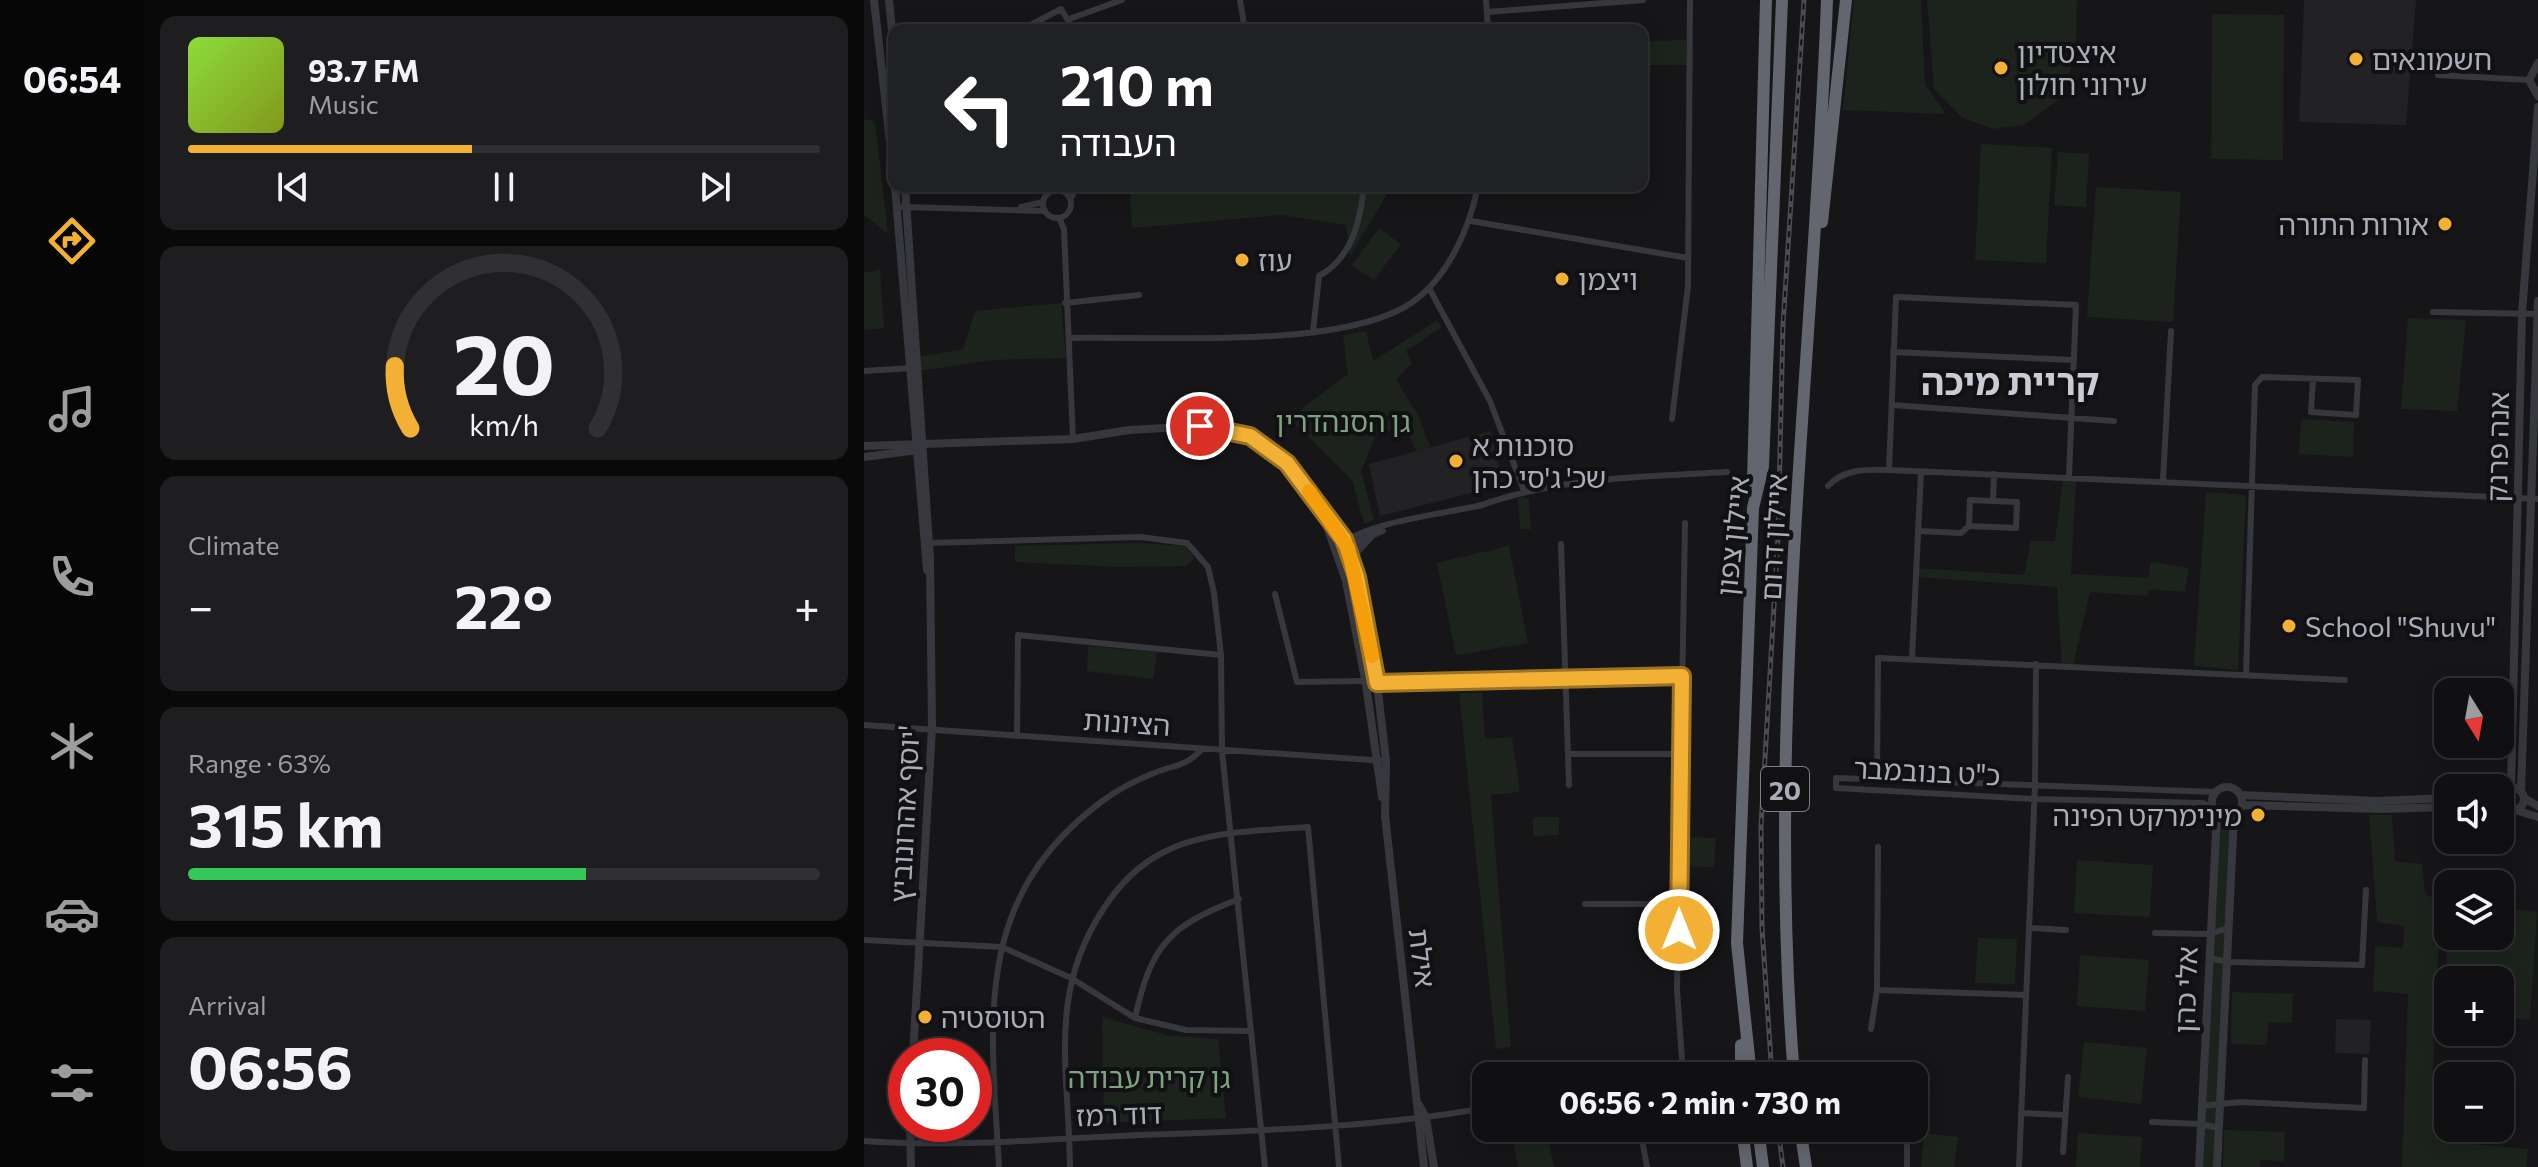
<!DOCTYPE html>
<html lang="en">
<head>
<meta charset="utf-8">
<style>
  :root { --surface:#101012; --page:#1e1e20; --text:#f1f3f6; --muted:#9c9d9f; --line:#303032; --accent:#f2b134 }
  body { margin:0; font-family:Commissioner,"Noto Sans Hebrew",sans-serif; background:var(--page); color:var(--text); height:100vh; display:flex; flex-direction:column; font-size:30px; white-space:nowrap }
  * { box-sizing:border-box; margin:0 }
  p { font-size:26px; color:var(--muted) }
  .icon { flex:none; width:44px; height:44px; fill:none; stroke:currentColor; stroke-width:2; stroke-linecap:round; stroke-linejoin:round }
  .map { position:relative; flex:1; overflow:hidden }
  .drawer { display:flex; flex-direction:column; gap:16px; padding:16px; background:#09090a; width:720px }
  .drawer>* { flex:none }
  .top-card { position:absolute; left:24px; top:24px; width:760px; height:168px; border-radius:16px; box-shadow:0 4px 20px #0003,0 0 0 2px var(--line); background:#202124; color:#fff; overflow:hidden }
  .needle { width:52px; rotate:169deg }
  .controls { position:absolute; left:1570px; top:678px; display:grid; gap:16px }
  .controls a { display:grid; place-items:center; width:80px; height:80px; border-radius:16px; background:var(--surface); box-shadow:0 4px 20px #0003,0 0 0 2px var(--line); font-size:40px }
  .speed { position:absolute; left:24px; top:1038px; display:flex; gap:16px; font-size:40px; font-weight:700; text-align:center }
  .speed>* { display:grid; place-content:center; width:104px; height:104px; border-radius:50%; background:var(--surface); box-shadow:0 4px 20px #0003,0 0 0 2px var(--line); line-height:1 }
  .speed .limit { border:12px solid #d22; background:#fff; color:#111 }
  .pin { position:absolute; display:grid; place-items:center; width:68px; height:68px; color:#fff; margin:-34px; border:4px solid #fff; border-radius:50%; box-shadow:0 2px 8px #0007 }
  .me { position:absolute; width:88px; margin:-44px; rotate:0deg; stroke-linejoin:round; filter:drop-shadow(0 0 6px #0008) }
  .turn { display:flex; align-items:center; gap:28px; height:168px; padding:0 40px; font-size:36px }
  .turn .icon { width:104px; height:104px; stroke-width:2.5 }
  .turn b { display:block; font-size:56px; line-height:68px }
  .big { font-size:60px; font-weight:700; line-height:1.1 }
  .drawer .tile { flex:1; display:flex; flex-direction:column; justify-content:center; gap:12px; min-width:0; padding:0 28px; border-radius:16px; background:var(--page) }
  .drawer .dial { align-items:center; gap:0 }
  .dial svg { height:208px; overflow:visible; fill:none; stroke:var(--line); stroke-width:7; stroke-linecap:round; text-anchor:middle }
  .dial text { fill:var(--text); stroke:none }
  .song { display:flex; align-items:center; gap:24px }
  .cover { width:96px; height:96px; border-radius:12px; background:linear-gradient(135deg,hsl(90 70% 55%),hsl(70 70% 35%)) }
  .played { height:8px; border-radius:4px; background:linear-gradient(90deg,var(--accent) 45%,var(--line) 45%) }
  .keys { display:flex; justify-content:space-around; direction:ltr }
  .heat { display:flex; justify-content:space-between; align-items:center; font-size:44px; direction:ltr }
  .charge { height:12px; border-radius:6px; background:linear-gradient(90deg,#34c759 63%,var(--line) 0) }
  .trip { position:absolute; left:608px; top:1062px; width:456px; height:80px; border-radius:16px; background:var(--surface); box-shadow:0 4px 20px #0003,0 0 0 2px var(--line); font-weight:700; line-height:80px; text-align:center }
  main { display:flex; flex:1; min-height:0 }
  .dock { display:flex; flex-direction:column; width:144px; justify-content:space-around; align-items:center; background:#060607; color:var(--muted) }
  .dock .icon { width:56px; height:56px }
  .dock .current { color:var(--accent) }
  .dock b { font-size:36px; color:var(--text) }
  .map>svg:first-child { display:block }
  .built { fill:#222225 }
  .green { fill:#1c231d }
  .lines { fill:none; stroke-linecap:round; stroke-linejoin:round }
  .minor { stroke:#37383d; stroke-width:6 }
  .tertiary { stroke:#37383d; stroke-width:8 }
  .motorway { stroke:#63666e; stroke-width:12 }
  .rail-casing { stroke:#4a4c52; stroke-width:5 }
  .rail { stroke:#111113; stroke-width:2; stroke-dasharray:6; stroke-linecap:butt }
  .route-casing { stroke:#9d7322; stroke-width:20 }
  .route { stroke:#f2b134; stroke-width:14 }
  .slow { stroke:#f59e0b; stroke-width:14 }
  .poi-dot { fill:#f2b134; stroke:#111113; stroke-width:3 }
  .labels { text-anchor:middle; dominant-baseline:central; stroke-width:8; stroke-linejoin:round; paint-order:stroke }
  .shield { fill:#111113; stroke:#7b7e86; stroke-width:2 }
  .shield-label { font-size:26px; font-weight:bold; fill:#a8adb8 }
  .poi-label { font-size:28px; fill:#a8adb8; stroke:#111113; text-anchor:start }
  .park-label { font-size:28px; fill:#7fa381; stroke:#111113 }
  .street-label { font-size:28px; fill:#a8adb8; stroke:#111113 }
  .district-label { font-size:36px; font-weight:bold; fill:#c9ccd4; stroke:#111113 }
</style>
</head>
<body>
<main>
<nav class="dock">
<b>06:54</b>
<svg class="icon current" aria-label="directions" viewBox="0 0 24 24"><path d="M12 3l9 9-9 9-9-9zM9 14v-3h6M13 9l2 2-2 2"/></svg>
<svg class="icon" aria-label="music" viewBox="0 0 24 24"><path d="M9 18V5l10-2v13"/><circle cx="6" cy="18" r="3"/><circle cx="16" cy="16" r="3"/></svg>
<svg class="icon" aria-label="phone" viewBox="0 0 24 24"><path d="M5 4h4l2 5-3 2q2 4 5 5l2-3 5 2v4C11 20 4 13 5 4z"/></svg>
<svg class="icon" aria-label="climate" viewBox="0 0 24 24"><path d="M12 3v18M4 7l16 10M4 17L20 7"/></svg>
<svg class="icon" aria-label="car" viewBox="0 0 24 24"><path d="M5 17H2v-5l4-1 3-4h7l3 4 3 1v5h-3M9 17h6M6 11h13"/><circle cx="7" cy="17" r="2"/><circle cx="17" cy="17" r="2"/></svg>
<svg class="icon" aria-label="filters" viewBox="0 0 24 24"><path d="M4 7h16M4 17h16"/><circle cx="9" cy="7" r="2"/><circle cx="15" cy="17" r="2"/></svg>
</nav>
<section class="drawer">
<div class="tile">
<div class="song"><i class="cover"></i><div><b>93.7 FM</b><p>Music</p></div></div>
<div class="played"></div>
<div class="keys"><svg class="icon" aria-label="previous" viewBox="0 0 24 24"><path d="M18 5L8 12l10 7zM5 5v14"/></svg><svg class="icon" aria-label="pause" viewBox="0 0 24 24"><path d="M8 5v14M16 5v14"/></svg><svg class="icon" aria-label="next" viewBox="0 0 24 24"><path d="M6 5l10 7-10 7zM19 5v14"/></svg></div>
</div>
<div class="tile dial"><svg viewBox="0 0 100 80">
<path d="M14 69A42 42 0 1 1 86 69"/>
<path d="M14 69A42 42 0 0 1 8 45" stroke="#f2b134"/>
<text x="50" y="56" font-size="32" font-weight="700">20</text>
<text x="50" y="72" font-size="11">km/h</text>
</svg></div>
<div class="tile"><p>Climate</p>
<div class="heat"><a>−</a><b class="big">22°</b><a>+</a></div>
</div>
<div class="tile"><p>Range · 63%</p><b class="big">315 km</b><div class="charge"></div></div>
<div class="tile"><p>Arrival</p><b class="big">06:56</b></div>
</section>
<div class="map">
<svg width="1674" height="1167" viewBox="0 0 1674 1167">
  <rect width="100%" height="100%" fill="#161618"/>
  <!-- built -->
  <path class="built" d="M1440,0H1552L1542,125L1435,122Z
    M627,431L639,485L516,516L505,464Z
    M1472,1019L1507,1020L1505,1054L1471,1053Z"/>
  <!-- green -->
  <path class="green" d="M990,0H1057L1061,85L1082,114L979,110Z
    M1063,0H1213L1212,48L1200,95L1160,125L1128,129L1099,118L1070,89Z
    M1348,14L1420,15L1419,160L1347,159Z
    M822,40L823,65H780L778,70V41Z
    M0,119L11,121L24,234L0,215Z
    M1117,144L1188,148L1182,263L1111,260Z
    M1194,152L1225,154L1222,207L1190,205Z
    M286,186H528L486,256L482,225L418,215L268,228L266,194Z
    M1232,187L1317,192L1309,322L1223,317Z
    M515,228L537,244L510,280L488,265Z
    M16,269L20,328L0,330V273Z
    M197,303L202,358L128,360L55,371L54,357L99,349L111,311Z
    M1544,318L1602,320L1593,411L1537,409Z
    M572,321L578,327L542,351L548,363L532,380L554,415L566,447L552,451L541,427L512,434L497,471L510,520L500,524L488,480L426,418L484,374L479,335L502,331L509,361Z
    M1437,419L1490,422L1489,457L1435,454Z
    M1199,480H1212L1207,574L1284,578L1287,562L1325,568L1321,592L1285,589L1284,596L1226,592L1209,666H1198L1193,587L1052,577V568L1160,575L1167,541H1191Z
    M1342,492L1382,495L1374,670L1330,666Z
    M654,498H665L667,529H656Z
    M276,543L321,546L330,558L322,566L254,567L151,562V546Z
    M645,546L664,643L592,655L573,563Z
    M224,646L293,652L289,679L223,671Z
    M595,693H618L621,739L648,737L656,792L627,795L647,1047L632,1049Z
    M1505,814L1528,815L1531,861L1558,864L1561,895L1577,898L1569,1071L1596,1073V1076H1584V1128H1596V1143L1664,1149L1662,1167H1538L1544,994L1509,991L1511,946L1539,948L1540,926L1513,922Z
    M669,817H695V835L669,836Z
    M1353,824L1367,826L1353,1167H1335Z
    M817,837L852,838L850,867L816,866Z
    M1213,860L1289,865L1286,917L1210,913Z
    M1584,905V936H1636V907L1673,912L1666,1020L1636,1017V980H1584V1013L1581,1012Z
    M1114,938L1153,939L1151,984L1111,983Z
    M1216,955L1285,960L1281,1011L1213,1006Z
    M1368,992L1429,994L1428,1023L1404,1022L1403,1045L1367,1044Z
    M238,1017L306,1036L354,1039L362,1118L240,1123Z
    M1220,1042L1283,1048L1277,1104L1214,1097Z
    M647,1128H682L690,1167H654Z
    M1360,1130L1421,1132L1420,1161L1396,1160V1167H1359Z
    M1060,1133L1094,1137L1090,1167H1057Z
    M1214,1133L1278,1137L1276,1167H1212Z"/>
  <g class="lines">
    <!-- minor -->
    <path class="minor" d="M376,0L381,30
      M622,0L624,30
      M624,12L779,0
      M205,19L258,0
      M157,30L197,9L210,30
      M1574,75L1665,80
      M179 204a14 14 0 1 1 28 0a14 14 0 1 1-28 0Z
      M207,198L214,186
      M39,207L181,211
      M157,207L179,202
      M195,218L200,229L209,439
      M607,221L824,258
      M565,288L626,401L660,491
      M201,303L275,295
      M1569,312L1673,314
      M449,332L455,276C488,258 496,222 500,186
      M205,338C294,336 463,349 539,308C581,285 605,231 614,186
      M1029,352L1210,360
      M0,371L48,368
      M1028,405L1250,421
      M808,419L824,286L826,0
      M1025,470L1032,297L1212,305L1205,476
      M1299,481L1307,331
      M964,486C979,469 1003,469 1025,470L1674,499
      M615,506C695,477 779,477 863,472
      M1105,526L1106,500L1129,501
      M1054,531L1097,533L1105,526L1152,528L1153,502L1129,501L1130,474
      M64,543L276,537L323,543L344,567L350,593L357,655L358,751L401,1167
      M697,544L705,785
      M471,550C494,522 581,514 618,505
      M471,550L519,531
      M411,594L433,682L818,676
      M1048,659L1057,472
      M1382,675L1391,385L1398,377L1494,380L1492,415L1447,412L1449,379
      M0,725L522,761
      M153,736L154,635L357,655
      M705,754H818
      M1013,778L1014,658L1481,680
      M1349,808L1339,803L1170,799L972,788V778L1351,792
      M721,904H816
      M1166,928L1202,930
      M1291,933L1345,934L1365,928
      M0,940L138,947L207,978L271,1018L322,1030L385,1031
      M1345,958L1364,962L1498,965L1502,890
      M1013,990L1162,995
      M271,1018C287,945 305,926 375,899
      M1007,1029L1013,990L1014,847
      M808,1076L819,1074L813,989L821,523
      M1337,1106L1376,1102L1500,1108L1501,1060
      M1159,1113L1201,1115
      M1288,1122L1336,1124L1355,1128
      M776,1128L783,1167
      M0,1141C86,1147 170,1140 256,1136C379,1131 501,1129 622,1108
      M1199,1152L1204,1077
      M135,1167C127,1022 107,900 237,802C253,790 272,780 290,773C310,765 323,766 338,749
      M206,1167C205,1071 183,993 240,908C255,885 272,867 296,854C339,830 397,831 444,827L475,1167
      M1043,1167V1128
      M1155,1167L1171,785L1172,664"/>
    <!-- tertiary -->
    <path class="tertiary" d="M10,0L30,178
      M25,0L30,49
      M1674,63L1665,80L1674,96
      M31,186L63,570
      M41,186L66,559L68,728L49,1056
      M0,446L209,439L265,430L336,426L386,436L423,463L484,548L513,683L522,761L521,817
      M0,457L54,450
      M460,518L482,581L502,684L518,797
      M490,565L493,551L507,536
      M1348 802a15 15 0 1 1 30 0a15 15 0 1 1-30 0Z
      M1638 799a11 11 0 1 1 22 0a11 11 0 1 1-22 0Z
      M1647,789L1658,313L1674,107
      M1657,791L1674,301
      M1377,795L1513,801L1584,798
      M1660,798L1674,806
      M1378,805L1517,809L1584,807
      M1651,810L1674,817
      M521,815L560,1167
      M555,1105L562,1118L570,1167
      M46,1124L47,1167
      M1335,1167L1353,814
      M1353,1167L1370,816"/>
    <!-- motorway -->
    <path class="motorway" d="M958,222L982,0
      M889,481L902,0
      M877,1076V1045
      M887,1076L873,943L889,508L899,466L918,0
      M930,1076C901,718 950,358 963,0
      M878,1128L883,1167
      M894,1128L899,1167
      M936,1128L942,1167"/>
    <defs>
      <path id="rail" d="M908,1076L898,928L897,826L914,538L919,325L940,0
        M914,1128L919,1167"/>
    </defs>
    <!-- rail casing -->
    <use href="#rail" class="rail-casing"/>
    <!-- rail -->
    <use href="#rail" class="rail"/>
  </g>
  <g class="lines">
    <defs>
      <path id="route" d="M336,426L386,436L423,463L480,539L493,577L513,683L818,676L815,930"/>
    </defs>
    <!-- route casing -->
    <use href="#route" class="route-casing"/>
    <!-- route -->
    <use href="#route" class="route"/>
    <!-- slow -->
    <path class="slow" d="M445,491L484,548L508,656"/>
  </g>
  <!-- markers -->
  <g class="poi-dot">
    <circle cx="1492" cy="59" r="8"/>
    <circle cx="1137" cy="68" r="8"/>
    <circle cx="1581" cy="224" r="8"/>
    <circle cx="378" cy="260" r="8"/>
    <circle cx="698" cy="279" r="8"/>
    <circle cx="592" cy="461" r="8"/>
    <circle cx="1425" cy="626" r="8"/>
    <circle cx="1394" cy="815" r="8"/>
    <circle cx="61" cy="1017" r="8"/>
  </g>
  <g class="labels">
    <!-- shield labels -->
    <rect class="shield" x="897" y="767" width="48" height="44" rx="6"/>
    <g class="shield-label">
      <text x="921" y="789">20</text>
    </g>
    <!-- poi labels -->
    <g class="poi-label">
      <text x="1153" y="52">איצטדיון<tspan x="1153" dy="32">עירוני חולון</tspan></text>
      <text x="1508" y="59">חשמונאים</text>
      <text x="1565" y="224" text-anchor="end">אורות התורה</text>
      <text x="394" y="260">עוז</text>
      <text x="714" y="279">ויצמן</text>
      <text x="608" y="445">סוכנות א<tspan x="608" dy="32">שכ' ג'סי כהן</tspan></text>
      <text x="1441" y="626">School "Shuvu"</text>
      <text x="1378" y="815" text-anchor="end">מינימרקט הפינה</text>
      <text x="77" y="1017">הטוסטיה</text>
    </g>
    <!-- park labels -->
    <g class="park-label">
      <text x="479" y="421">גן הסנהדרין</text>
      <text x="285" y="1077">גן קרית עבודה</text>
    </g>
    <!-- street labels -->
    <g class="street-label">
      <text transform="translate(1633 447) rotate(-89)">אנה פרנק</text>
      <text transform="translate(868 536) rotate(-84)">איילון צפון</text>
      <text transform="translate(909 537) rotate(-87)">איילון דרום</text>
      <text transform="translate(263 722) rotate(4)">הציונות</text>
      <text transform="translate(1063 771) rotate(3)">כ"ט בנובמבר</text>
      <text transform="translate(40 814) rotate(-87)">יוסף אהרונוביץ'</text>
      <text transform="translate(559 958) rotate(83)">אילת</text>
      <text transform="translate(1321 990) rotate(-88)">אלי כהן</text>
      <text transform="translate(255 1114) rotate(-2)">דוד רמז</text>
    </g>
    <!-- district labels -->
    <g class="district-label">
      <text x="1146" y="380">קריית מיכה</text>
    </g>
  </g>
</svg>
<div class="controls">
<a><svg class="needle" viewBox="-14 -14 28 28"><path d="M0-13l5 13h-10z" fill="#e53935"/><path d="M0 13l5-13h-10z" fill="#9c9d9f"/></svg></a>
<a><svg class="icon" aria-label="sound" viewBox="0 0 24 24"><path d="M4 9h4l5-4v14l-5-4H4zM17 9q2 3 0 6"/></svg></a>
<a><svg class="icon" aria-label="layers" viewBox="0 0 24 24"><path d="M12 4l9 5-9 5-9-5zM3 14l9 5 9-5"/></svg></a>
<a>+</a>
<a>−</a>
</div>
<div class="speed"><div class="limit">30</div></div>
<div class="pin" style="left:336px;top:426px;background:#d93025"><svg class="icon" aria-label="arrive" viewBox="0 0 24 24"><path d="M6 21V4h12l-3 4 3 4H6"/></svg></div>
<svg class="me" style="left:815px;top:930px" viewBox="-20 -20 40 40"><circle r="17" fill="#f2b134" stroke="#fff" stroke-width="3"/><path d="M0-11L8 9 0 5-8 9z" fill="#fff"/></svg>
<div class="trip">06:56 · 2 min · 730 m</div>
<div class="top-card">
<div class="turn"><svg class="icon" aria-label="left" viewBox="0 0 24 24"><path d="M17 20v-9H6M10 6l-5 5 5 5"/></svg><div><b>210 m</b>העבודה</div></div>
</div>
</div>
</main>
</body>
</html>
